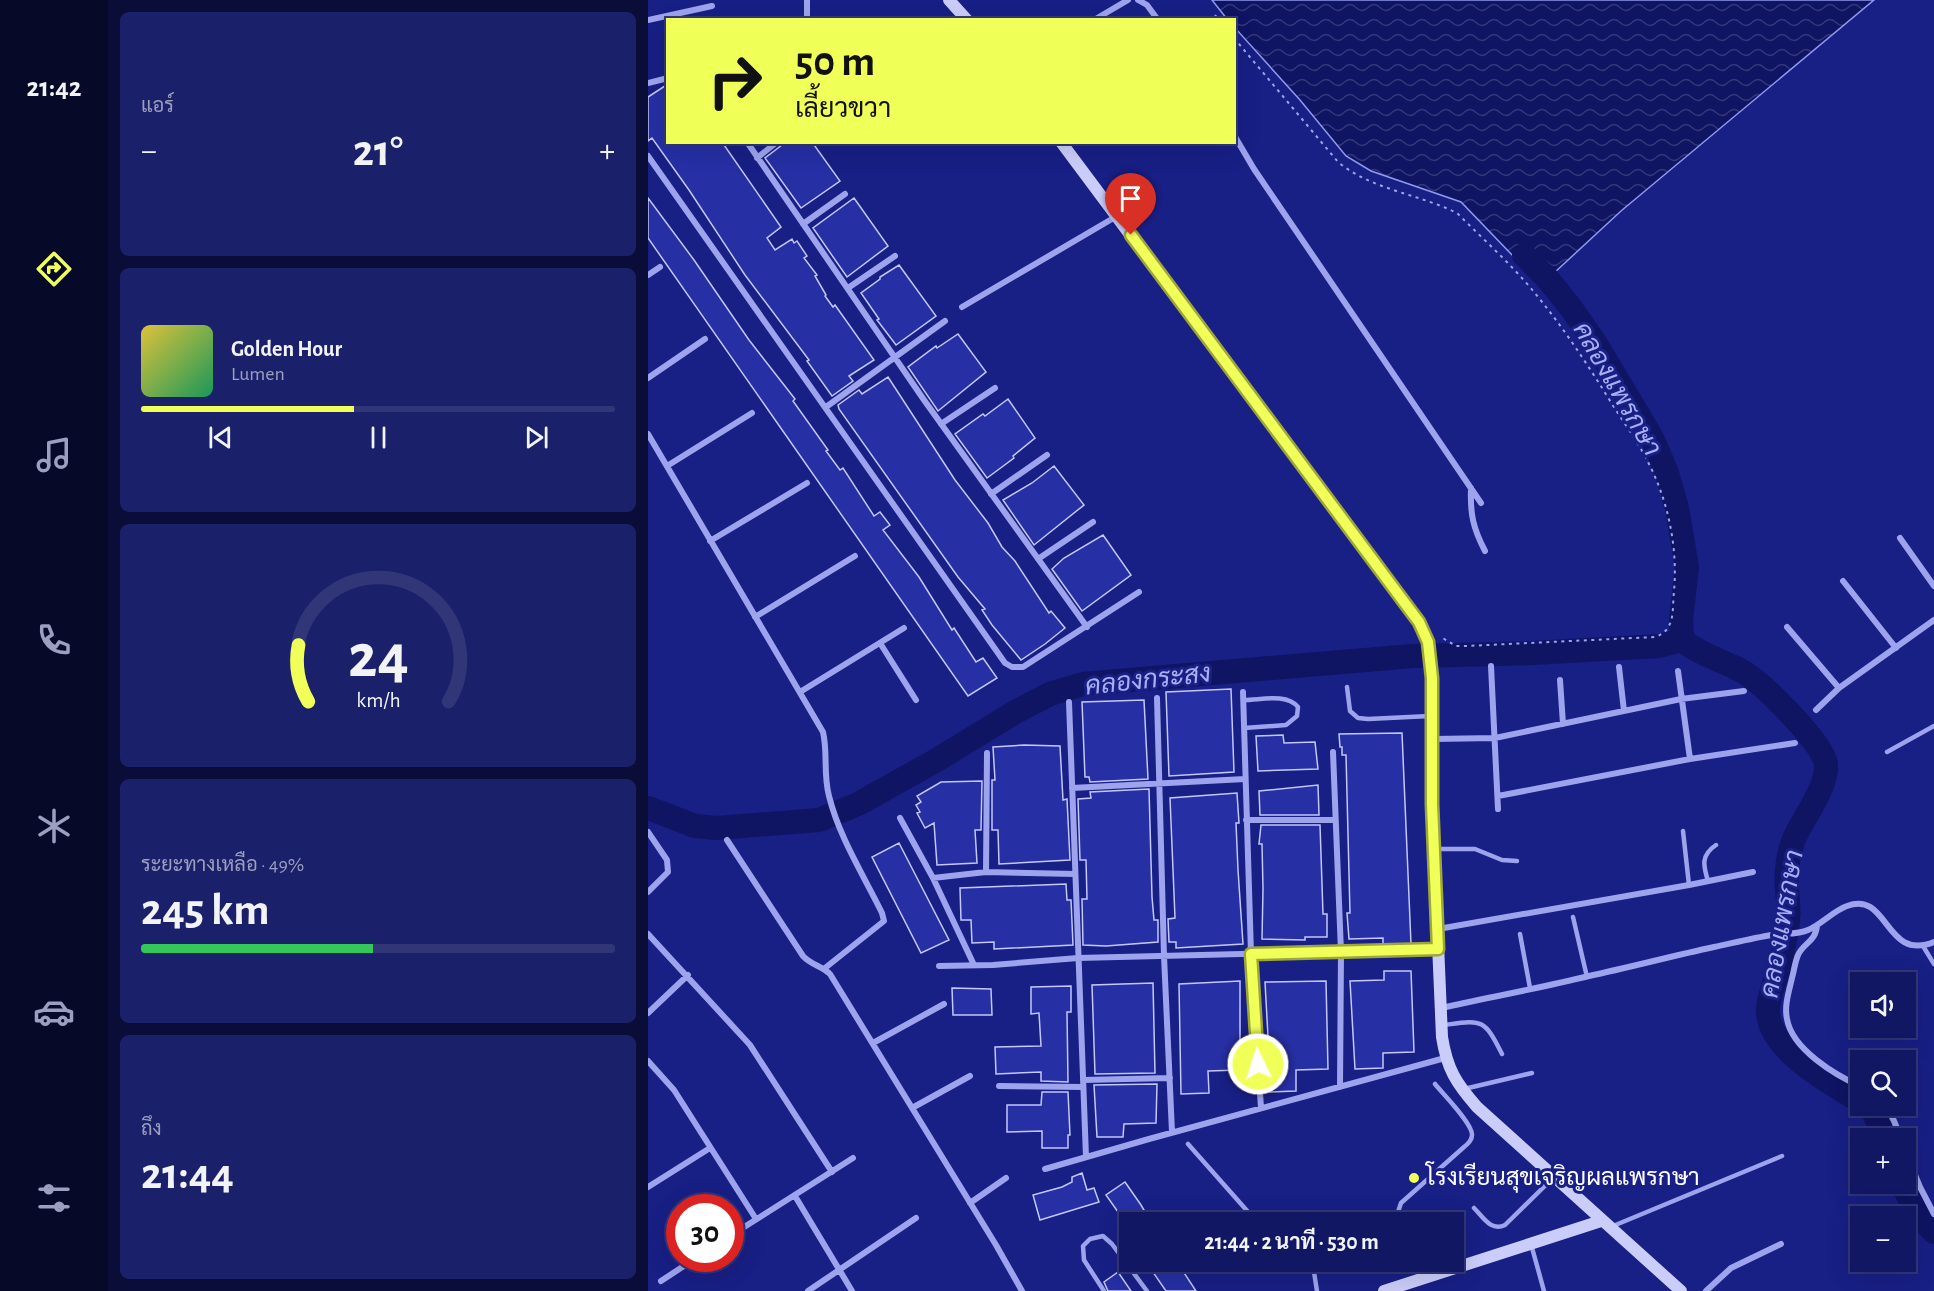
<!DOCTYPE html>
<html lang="th">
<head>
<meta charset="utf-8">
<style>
  :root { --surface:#121764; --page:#1b206a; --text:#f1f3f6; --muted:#9c9fbf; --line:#313678; --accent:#f1ff59 }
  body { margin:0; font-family:"Alegreya Sans",Sarabun,sans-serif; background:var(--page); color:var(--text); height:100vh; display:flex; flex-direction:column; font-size:22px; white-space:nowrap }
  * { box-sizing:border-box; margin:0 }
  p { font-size:20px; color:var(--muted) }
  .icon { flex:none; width:33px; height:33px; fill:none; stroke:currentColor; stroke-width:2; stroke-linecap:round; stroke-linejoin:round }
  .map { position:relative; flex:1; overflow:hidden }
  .side { display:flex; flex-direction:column; gap:12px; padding:12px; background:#0a0d37; width:540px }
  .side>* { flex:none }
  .guide { position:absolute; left:18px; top:18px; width:570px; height:126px; border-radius:0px; box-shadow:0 6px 24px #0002,0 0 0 2px var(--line); background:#f1ff59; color:#111; overflow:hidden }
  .controls { position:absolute; left:1202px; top:972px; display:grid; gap:12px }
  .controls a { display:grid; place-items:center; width:66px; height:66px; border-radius:0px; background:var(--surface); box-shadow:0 6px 24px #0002,0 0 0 2px var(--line); font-size:30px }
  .speed { position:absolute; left:18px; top:1194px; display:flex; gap:12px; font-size:30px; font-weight:700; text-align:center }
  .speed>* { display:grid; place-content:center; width:78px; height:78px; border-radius:50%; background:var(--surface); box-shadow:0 6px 24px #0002,0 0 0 2px var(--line); line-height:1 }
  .speed .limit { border:9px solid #d22; background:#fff; color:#111 }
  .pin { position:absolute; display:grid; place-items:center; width:51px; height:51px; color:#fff; margin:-62px -26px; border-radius:50% 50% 50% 0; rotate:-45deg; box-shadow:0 0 6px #0007 }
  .pin .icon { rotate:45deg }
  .me { position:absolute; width:66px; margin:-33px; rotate:356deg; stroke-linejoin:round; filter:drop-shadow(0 0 4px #0008) }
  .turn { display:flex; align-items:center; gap:21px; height:126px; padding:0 30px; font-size:27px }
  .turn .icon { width:78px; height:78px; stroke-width:2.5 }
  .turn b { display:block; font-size:42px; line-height:51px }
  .big { font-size:45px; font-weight:700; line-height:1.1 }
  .side .tile { flex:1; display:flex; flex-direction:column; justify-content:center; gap:9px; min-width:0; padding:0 21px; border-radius:9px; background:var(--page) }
  .side .dial { align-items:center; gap:0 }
  .dial svg { height:156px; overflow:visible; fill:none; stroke:var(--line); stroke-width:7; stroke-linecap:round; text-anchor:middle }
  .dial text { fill:var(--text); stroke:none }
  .song { display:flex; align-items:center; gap:18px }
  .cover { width:72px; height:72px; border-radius:9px; background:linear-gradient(135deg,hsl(50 70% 55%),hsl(150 70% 35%)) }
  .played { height:6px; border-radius:3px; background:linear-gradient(90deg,var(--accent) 45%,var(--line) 45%) }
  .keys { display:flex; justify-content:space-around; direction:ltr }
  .heat { display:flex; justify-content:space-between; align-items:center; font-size:33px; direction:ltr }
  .charge { height:9px; border-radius:4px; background:linear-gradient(90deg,#34c759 49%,var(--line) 0) }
  .trip { position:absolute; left:471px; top:1212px; width:345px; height:60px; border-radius:0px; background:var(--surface); box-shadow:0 6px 24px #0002,0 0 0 2px var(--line); font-weight:700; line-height:60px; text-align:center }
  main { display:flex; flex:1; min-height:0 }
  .tabs { display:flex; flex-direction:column; width:108px; justify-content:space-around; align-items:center; background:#070928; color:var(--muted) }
  .tabs .icon { width:42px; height:42px }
  .tabs .selected { color:var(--accent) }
  .tabs b { font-size:27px; color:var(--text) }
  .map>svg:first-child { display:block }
  .water { fill:url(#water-waves); stroke:#9099ef; stroke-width:1.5 }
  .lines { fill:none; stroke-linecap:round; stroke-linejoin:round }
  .river { stroke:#0f1463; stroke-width:24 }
  .building { fill:#262fa4; stroke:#c3c7f9; stroke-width:1.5 }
  .path { stroke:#9da4ed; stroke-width:2; stroke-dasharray:3 4.5; stroke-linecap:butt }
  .lane { stroke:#9da4ed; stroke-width:4.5 }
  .street { stroke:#9da4ed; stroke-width:6 }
  .secondary { stroke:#cacdf9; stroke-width:12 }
  .route-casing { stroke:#9da63a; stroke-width:15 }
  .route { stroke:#f1ff59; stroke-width:10 }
  .poi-dot { fill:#f1ff59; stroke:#181f85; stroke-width:2 }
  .labels { text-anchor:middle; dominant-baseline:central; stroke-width:6; stroke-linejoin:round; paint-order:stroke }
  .poi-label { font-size:24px; fill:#fff; stroke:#181f85; text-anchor:start }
  .water-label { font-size:26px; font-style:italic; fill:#a9aff4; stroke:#181f85 }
</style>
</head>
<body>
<main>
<nav class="tabs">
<b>21:42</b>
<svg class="icon selected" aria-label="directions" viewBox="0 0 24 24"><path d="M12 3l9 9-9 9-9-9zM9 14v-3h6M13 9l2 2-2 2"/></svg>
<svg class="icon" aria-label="music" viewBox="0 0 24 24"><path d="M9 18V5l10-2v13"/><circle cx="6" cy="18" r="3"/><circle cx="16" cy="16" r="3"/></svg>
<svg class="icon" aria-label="phone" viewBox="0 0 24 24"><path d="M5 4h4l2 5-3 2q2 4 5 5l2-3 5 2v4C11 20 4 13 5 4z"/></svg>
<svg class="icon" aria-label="climate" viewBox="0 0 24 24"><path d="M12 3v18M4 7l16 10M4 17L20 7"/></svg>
<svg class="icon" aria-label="car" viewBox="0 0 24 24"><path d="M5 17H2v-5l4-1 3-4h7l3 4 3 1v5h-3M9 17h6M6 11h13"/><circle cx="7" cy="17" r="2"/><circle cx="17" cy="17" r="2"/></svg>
<svg class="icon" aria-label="filters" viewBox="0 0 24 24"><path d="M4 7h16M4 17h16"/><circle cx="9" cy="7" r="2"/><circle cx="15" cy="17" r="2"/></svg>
</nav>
<section class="side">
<div class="tile"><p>แอร์</p>
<div class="heat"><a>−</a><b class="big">21°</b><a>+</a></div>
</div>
<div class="tile">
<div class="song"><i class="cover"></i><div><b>Golden Hour</b><p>Lumen</p></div></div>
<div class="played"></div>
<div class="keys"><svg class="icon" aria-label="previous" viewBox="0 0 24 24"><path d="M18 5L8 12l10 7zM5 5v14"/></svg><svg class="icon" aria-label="pause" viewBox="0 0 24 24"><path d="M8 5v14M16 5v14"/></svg><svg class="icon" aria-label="next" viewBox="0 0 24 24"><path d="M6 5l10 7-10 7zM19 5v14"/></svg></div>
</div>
<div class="tile dial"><svg viewBox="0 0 100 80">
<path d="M14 69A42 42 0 1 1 86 69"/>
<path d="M14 69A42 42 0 0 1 9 40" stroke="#f1ff59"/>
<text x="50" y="56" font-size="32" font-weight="700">24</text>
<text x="50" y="72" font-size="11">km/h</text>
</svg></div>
<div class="tile"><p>ระยะทางเหลือ · 49%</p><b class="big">245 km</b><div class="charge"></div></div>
<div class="tile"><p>ถึง</p><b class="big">21:44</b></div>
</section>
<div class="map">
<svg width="1286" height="1291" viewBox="0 0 1286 1291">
  <defs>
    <pattern id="water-waves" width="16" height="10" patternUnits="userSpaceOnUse" patternTransform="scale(1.5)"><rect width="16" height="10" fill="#0f1463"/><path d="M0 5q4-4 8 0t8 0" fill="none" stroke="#33377a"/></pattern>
  </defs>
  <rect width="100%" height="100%" fill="#181f85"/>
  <!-- water -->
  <path class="water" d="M564,0H1226L973,211L893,285L813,202L723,171L698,156L652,100L587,28L586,20L579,19Z"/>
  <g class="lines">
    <!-- river -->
    <path class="river" d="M876,255L899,278L923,308L946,341L1004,438L1019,473L1029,508L1039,567L1033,619L1034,640C1052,655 1074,660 1094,671C1115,683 1169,738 1177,760C1184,782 1154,819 1146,839C1140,854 1138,872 1139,888C1139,898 1142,909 1140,920C1138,936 1135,953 1131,969C1127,982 1121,994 1120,1008C1117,1048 1183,1084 1212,1101
      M0,808L47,826L69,828L171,820L210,804L287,761L369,711L402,694L435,684L764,656L884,653L1011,646L1034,640
      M1218,1106L1225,1111L1237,1138
      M1254,1184L1270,1215L1286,1232"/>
  </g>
  <!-- building -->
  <path class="building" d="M20,84V142H74L133,227L119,238L127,250L144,239L146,243L149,241L159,256L156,258L169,275L167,276L178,295L177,296L185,307L187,305L226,360L201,376L205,381L184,396L159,361L161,360L97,275L41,190L4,138L0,141V97Z
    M138,142H164L192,181L153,208L117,158Z
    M0,198L46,260L101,340L147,399L145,401L180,450L178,451L192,470L195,468L226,516L232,512L242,525L235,530L271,577L304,630L306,628L328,662L335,658L349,678L320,696L0,238Z
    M206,198L240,246L199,277L165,228Z
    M251,265L288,316L248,345L229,320L231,319L213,293L232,279V277Z
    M310,334L338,372L290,411L260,367L288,346L289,348Z
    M240,377L307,480L340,523L354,547L367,561L401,613L403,611L417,628L397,644L373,660L344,625L334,610L337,609L310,577L191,409L190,405L211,390L214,394Z
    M360,399L387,438L365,456L366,458L339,478L307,434L335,414L337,416Z
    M406,466L436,505L386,545L355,500L384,483Z
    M455,535L483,575L434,611L404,569L416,558Z
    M583,689L586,772L521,776L518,692Z
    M496,700L500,779L442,782L441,777H437L434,702Z
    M754,733L763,944L735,945V938L701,939L699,913H702L698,755H694V747H692L691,734Z
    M635,735L636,743L667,742L670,769L610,771L608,736Z
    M376,745L412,746L415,800L419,799L422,860L351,864L350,830H344V780H347L345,747Z
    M334,781L333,830H327L329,863L289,865L286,823L277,828L269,813L272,812L268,805L273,802L269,796L293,782Z
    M670,785L671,815H612L611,791Z
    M501,789L504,897L506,920H510V942L458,946L435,945L434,899H439L438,860H432L430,799L443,798L442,792Z
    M589,793L591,823H588L590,870L595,944L528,948V942H521L520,919L527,918L522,798Z
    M613,825H672L675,914H679V937H657V940L614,939L615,889L614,844H611Z
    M251,843L301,940L273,953L224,857Z
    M418,884L419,900H423L425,945L346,949V942L324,943L323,920H313L312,888Z
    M736,971H763L766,1052L735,1053V1068L707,1069L702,981L736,980Z
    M592,981V1070L560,1071L561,1093L533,1094L531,984Z
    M678,981L680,1069L648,1070V1091L621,1092L620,1073H622L617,982Z
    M505,983L507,1073L447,1074L444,985Z
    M423,986V1012H419L420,1082L393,1081V1072L348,1074L347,1047L393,1046L391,1013L383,1014V987Z
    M304,988L343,989L344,1015H305Z
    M509,1084L508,1123L476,1124L475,1137H449L446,1085Z
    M394,1092H420L422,1135H420V1148H394V1131L359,1132V1105H393Z
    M434,1173L439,1190L446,1188L451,1202L392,1220L385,1195L414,1187L424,1182V1177Z
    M477,1182L493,1205L503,1222H477L458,1195Z
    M498,1262H529L548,1291H518Z
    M470,1272L483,1291H460L456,1282Z"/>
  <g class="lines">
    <!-- path -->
    <path class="path" d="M567,15L571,20
      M586,38L690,162C724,190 771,194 809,213C835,239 863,264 886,292C915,327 940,365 964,404C976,423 990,442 1000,462C1020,500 1030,548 1026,591C1024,610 1028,630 1007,637L818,646H808L793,637"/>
    <!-- lane -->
    <path class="lane" d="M699,687L702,711L710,718L720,719L782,716
      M596,700C613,700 638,693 650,707L649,716L638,725L596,728
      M1239,752L1286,726
      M1035,831L1041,885
      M787,849H827L854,860L869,861
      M1060,881C1055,865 1053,855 1068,845
      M925,917L939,977
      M872,934L882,988
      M1275,946L1286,964
      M796,1025C834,1020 836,1018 854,1054
      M816,1089L884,1073
      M540,1144L609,1222
      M826,1208C835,1217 843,1232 857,1225L906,1177
      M750,1222V1212L753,1203L816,1147C820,1144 824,1140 824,1135C825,1124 795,1094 787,1084
      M965,1226L1134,1156
      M883,1244L896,1291
      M654,1262L666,1272L669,1291
      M771,1262L779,1275
      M456,1291L436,1260L435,1246L442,1239L455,1236L464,1244L499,1291"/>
    <!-- street -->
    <path class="street" d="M159,0V20
      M490,0L499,5L510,20
      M0,20L64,6
      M446,20L480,0
      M0,83L20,78
      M586,135L606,169L833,503
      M99,142L276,400L439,627
      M0,156L357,663L364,667H375L491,592
      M109,158L129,142
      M155,224L197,194
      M0,275L12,267
      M200,288L247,256
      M314,307L469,216
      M0,378L57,339
      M178,407L297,321
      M293,424L347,388
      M0,434L175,732C180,753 175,774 181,796C191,837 216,876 234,913L236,921L177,968
      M19,466L104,413
      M823,488C822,514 825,528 837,551
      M343,494L399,455
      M1252,538L1286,586
      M62,541L159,483
      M390,559L445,522
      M1195,581L1248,648
      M107,617L207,556
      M1139,627L1191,688
      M232,643L268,700
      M843,666L850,809
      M971,667L976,711
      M1030,671L1042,759
      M912,680L915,724
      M152,692L256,628
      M595,692L603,954L613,1108
      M509,698L516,956L524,1132
      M421,702L438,1157
      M1168,710L1191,688L1286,620
      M785,739L847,738L1033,699L1096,691
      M685,752L693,952L692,1087
      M424,788L597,779
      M850,796L1042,759L1147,743
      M252,818L285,878L326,965
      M598,820H687
      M0,832L19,860L20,872L0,892
      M79,840L155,956C163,965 174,966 182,974L348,1245L374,1291
      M338,872L339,753
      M285,878L338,872L427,874
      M1169,925C1168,942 1156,942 1150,955C1147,962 1146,971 1144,978C1141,991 1136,1006 1139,1019C1144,1049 1187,1075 1212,1086
      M790,929L1041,885L1105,872
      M0,934L102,1045L184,1172
      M291,966L345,965L430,958L790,949
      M793,1008C843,997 892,988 941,976C983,967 1024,956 1066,947C1085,943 1105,938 1124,935C1135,933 1150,935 1160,930C1174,924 1185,911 1199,906C1241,890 1236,962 1286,942
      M0,1013L40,975
      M225,1043L296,1004
      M0,1061L26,1090L108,1219
      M435,1080L522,1078
      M351,1086L435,1087
      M1238,1106L1246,1121L1253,1138
      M264,1108L322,1076
      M1257,1151L1272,1187L1286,1214
      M397,1169L501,1139L797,1058
      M0,1187L62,1148
      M147,1196L204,1291
      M322,1203L358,1178
      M82,1236L205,1158
      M13,1281L48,1258
      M160,1291L268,1218
      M1058,1291L1083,1268L1133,1244"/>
    <!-- secondary -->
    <path class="secondary" d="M301,0L319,20
      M413,142L759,606L771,622L780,641L784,678V804L794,1037C799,1069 808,1083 829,1107L1033,1291
      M736,1291L953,1221"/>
  </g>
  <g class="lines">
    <defs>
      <path id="route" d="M483,235L759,606L771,622L780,642L784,678V804L790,949L603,954L610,1064"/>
    </defs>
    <!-- route casing -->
    <use href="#route" class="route-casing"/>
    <!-- route -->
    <use href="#route" class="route"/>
  </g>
  <!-- markers -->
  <circle class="poi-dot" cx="766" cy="1178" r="6"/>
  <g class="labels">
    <!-- poi labels -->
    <g class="poi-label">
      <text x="778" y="1178">โรงเรียนสุขเจริญผลแพรกษา</text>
    </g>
    <!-- water labels -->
    <g class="water-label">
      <text transform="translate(969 389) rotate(60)">คลองแพรกษา</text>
      <text transform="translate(500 680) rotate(-6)">คลองกระสง</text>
      <text transform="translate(1134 924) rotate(-80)">คลองแพรกษา</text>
    </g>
  </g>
</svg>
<div class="controls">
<a><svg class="icon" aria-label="sound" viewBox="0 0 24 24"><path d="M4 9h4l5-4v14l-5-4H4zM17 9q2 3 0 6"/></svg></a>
<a><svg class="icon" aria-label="search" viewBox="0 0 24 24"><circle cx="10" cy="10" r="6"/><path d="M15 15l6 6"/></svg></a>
<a>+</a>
<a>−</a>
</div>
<div class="speed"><div class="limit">30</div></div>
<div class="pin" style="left:483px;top:235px;background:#d93025"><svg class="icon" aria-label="arrive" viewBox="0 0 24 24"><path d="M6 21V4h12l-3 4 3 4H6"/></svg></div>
<svg class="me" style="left:610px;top:1064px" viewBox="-20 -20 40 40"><circle r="17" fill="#f1ff59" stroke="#fff" stroke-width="3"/><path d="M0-11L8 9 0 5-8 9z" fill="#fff"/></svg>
<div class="trip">21:44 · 2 นาที · 530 m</div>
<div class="guide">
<div class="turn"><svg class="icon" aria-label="right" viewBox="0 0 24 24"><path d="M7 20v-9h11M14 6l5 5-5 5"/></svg><div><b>50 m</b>เลี้ยวขวา</div></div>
</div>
</div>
</main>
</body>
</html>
